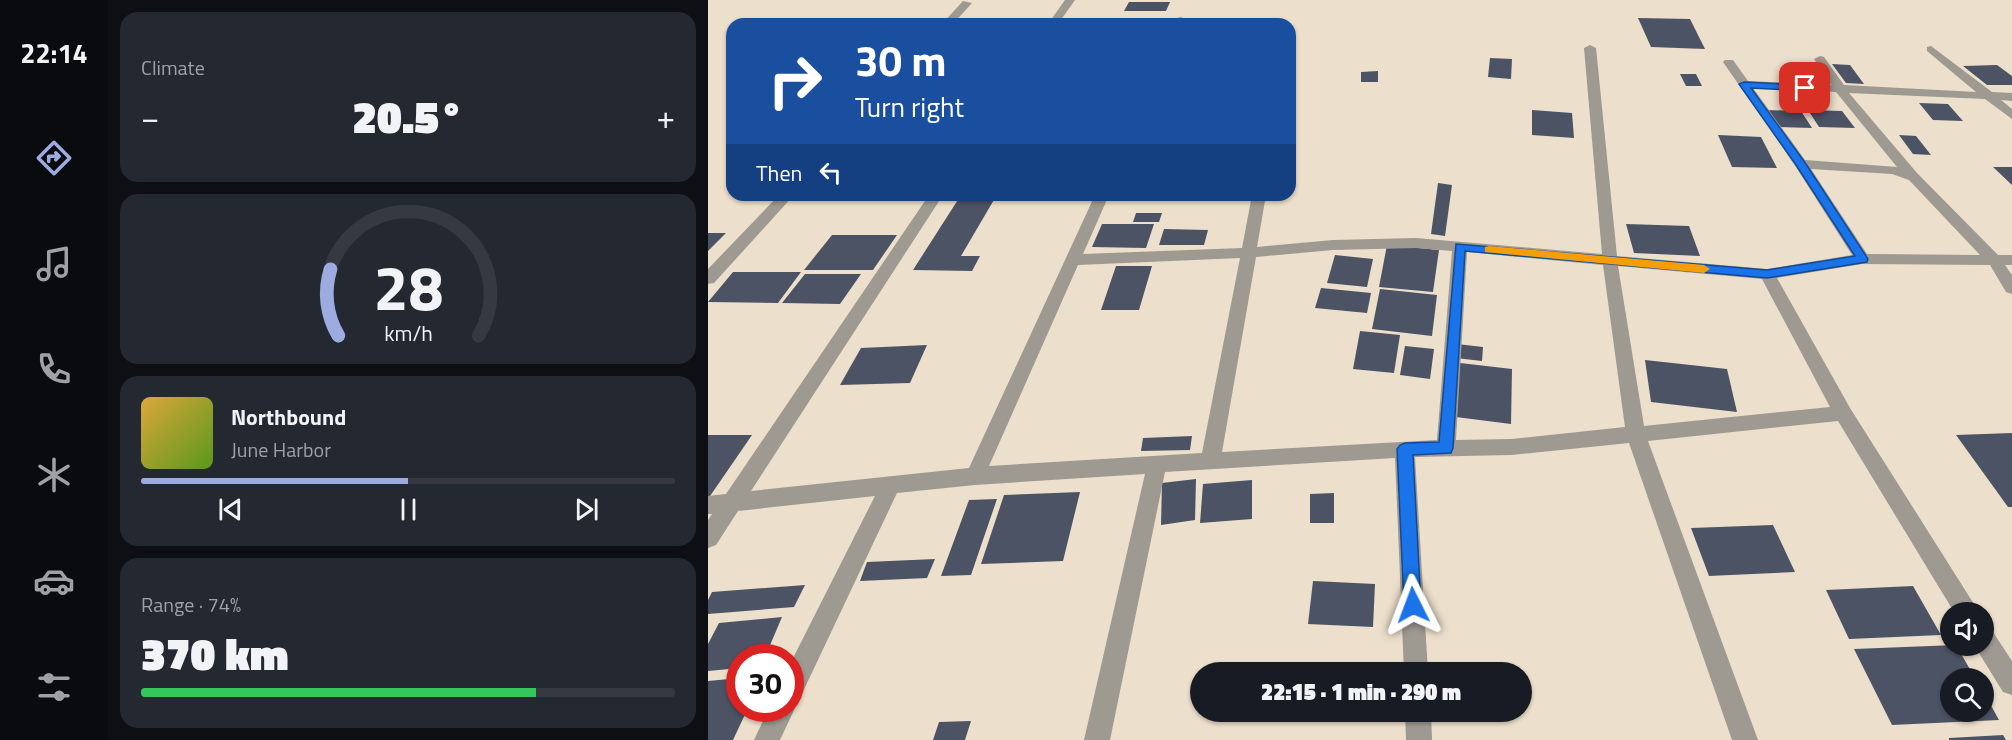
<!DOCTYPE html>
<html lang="en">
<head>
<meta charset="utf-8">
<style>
  :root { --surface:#171b24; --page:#242831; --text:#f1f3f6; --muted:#9ea1a6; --line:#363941; --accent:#9cace1 }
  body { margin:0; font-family:"Titillium Web",sans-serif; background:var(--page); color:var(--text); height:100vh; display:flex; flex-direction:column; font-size:22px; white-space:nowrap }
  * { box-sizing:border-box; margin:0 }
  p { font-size:20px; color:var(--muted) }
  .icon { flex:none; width:33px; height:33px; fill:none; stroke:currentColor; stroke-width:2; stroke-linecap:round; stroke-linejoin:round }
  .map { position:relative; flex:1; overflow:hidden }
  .side { display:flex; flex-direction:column; gap:12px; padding:12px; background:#0d0f14; width:600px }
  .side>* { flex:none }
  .banner { position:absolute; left:18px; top:18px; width:570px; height:183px; border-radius:18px; box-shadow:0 2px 4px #0004; background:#1a4fa0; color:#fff; overflow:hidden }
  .tools { position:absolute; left:1232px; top:602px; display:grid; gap:12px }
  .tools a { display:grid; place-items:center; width:54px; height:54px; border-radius:50%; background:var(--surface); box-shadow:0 2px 4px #0004; font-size:30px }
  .speed { position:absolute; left:18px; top:644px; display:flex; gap:12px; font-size:30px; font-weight:700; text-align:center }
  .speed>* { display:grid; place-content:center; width:78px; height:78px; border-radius:50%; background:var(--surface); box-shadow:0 2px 4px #0004; line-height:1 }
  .speed .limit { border:9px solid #d22; background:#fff; color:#111 }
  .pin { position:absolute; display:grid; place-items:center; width:51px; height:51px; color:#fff; margin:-26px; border-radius:12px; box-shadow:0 3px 9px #0006 }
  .me { position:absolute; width:66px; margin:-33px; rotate:357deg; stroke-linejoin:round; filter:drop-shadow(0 0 4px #0008) }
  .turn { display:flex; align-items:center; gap:21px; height:126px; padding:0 30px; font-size:27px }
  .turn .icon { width:78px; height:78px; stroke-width:2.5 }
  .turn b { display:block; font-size:42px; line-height:51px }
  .then { display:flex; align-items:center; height:57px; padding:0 30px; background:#0003; gap:12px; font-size:22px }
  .big { font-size:45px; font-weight:800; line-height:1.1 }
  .side .card { flex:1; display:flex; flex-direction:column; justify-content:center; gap:9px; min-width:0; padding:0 21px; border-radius:18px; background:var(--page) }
  .side .dial { align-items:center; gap:0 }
  .dial svg { height:156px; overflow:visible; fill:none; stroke:var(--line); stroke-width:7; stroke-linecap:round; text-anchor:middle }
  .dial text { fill:var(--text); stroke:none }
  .song { display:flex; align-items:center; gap:18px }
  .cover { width:72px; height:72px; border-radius:9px; background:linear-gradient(135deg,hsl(40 70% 55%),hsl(90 70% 35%)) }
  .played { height:6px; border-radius:3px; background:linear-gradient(90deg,var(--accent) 50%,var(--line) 50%) }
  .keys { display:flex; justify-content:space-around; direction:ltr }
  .heat { display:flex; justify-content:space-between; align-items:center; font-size:33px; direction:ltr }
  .charge { height:9px; border-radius:4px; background:linear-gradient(90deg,#34c759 74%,var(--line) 0) }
  .trip { position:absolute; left:482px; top:662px; width:342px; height:60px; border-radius:30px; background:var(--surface); box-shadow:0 2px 4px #0004; font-weight:800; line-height:60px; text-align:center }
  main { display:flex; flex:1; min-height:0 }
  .tabs { display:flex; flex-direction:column; width:108px; justify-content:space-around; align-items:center; background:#090b0e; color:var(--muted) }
  .tabs .icon { width:42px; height:42px }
  .tabs .selected { color:var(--accent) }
  .tabs b { font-size:27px; color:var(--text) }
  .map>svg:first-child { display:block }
  .building { fill:#4c5365 }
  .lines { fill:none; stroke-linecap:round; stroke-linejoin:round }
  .minor { fill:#9e9991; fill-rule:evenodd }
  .route { fill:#1a73e8; stroke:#114b97; stroke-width:1.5 }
  .slow { fill:#f59e0b }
</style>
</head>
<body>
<main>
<nav class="tabs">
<b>22:14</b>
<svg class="icon selected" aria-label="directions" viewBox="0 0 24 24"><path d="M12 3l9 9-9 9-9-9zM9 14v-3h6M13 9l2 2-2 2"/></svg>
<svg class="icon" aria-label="music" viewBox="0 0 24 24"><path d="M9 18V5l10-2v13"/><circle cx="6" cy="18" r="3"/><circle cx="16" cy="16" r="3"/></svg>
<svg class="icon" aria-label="phone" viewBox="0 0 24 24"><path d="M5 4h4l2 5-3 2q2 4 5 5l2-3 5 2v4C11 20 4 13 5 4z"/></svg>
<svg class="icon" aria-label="climate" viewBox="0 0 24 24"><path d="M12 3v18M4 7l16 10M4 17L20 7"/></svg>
<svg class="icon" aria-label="car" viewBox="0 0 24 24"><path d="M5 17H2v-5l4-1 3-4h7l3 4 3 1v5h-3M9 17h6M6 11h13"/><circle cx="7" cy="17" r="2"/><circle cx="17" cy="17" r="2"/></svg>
<svg class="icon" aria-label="filters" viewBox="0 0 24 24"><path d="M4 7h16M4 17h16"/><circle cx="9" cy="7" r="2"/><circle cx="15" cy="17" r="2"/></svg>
</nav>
<section class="side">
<div class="card"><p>Climate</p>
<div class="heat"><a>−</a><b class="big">20.5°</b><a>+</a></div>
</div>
<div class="card dial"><svg viewBox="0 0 100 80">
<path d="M14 69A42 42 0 1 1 86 69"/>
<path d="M14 69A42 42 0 0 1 10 35" stroke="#9cace1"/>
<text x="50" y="56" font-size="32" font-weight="700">28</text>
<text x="50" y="72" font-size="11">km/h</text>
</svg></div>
<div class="card">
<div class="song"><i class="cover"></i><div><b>Northbound</b><p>June Harbor</p></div></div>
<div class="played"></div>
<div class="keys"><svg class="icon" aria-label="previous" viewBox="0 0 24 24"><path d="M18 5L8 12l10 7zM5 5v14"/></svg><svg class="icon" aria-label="pause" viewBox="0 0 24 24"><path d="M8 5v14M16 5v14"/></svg><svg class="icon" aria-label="next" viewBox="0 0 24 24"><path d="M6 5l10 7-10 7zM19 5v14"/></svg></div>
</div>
<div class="card"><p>Range · 74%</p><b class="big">370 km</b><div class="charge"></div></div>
</section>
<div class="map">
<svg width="1304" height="740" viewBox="0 0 1304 740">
  <rect width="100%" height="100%" fill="#ecdfcb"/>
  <!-- building -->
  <path class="building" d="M421,2H462L458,11H416Z
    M930,18L982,19L997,49L943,47Z
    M361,21H391L389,24H359Z
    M782,58L804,59L803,79L780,77Z
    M1124,64L1142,65L1156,84L1138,83Z
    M1289,65L1304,76V85H1279L1255,66Z
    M670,71V82H653V72Z
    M972,74H988L994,86H978Z
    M1211,103L1240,104L1255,121L1225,120Z
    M824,110L864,113L866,138L824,135Z
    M1058,110L1093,111L1104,128L1068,127Z
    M1100,110L1134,111L1147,128L1111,127Z
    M1010,135L1053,137L1069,168L1024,167Z
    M1191,135L1208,136L1223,155L1205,154Z
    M1285,167H1304V185Z
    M730,183L744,185L737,236L723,234Z
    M253,195H307L305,199L287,198L253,256H272L264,271L205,270Z
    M428,213H454L451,222H425Z
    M394,224H446L438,248L384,247Z
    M918,224L981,226L992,256L926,253Z
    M456,229L500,230L496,245H451Z
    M0,233H18L0,251Z
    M124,235H189L165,270H96Z
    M679,245L731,250L725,292L671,287Z
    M627,255L665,259L659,287L619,283Z
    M408,266H444L431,310H393Z
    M25,272H93L70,303L0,302Z
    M97,274H153L132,304L74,303Z
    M613,288L663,293L659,313L607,308Z
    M672,289L729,295L724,336L664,329Z
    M652,331L692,335L686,373L645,369Z
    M749,344L775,347L774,361L748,358Z
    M219,345L202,383L132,385L153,348Z
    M697,346L726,349L722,379L692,375Z
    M937,360L1019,369L1029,412L943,402Z
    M752,363L804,369L803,424L748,417Z
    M1304,433V507H1300L1248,435Z
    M0,435H44L0,499Z
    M484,436L482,450L433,451L435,438Z
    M488,479L487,520L453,525L454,483Z
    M544,480V519L492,523L495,484Z
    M372,492L355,561L273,564L296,495Z
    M626,493V523H602V494Z
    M289,499L263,575L233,576L261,500Z
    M1065,525L1087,572L1001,576L983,528Z
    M227,559L219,578L152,581L159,562Z
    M605,581L667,584L665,627L600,624Z
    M97,585L86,607L0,614V600L4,592Z
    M1205,586L1233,635L1141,639L1118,590Z
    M74,617L57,657H32V668L0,671V644L11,623Z
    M1248,645L1267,678H1242V711H1275V691L1291,720L1184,725L1146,649Z
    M32,678V708H40L25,740H0V681Z
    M263,721L257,740H225L231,722Z
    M1295,735L1298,740H1241V738Z"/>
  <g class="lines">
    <!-- minor -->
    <path class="minor" d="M357,0H367L350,24H340Z
      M255,1L264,3L245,24H234Z
      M473,17L478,20L476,24H466L469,18Z
      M882,45L888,48L909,256L1059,269L1144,255L1086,164L1015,62L1017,60H1025L1040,81L1123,85L1106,59L1112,56L1116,57L1136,85L1268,92L1219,51V47L1223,46L1284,92L1304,93V101L1293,100L1304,109V119L1277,99L1141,93L1209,173L1290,255H1304V265H1297L1304,275V294L1298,292L1282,265L1154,264L1069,278L1142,408L1271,612H1246L1130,421L940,441L1050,740H1024L921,443L803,455L707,457L720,672H696L687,458L457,472L402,740H376L437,474L267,485L189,493L91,700L84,702L87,708L72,740H46L61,708H82V664L167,496L30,511L8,545L0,548V520L4,514H0V496L18,494L221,195H235L43,491L261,468L387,195H401L375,254L534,248L544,195H558L549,247L625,240L708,238L894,254L876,48ZM1045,88L1128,92L1189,167L1097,160ZM1103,169L1184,174L1201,180L1272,255L1159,254ZM708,248L744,251L729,440L514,452L548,257L625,250ZM759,252L895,265L917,427L803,439L748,440ZM532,258L494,453L281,466L370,265ZM910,266L1054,279L1122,407L936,426Z
      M71,195H86L6,283L0,284V269Z
      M1275,625L1283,629L1304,661V695L1295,692L1266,645H1275Z
      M697,711H723L724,740H698Z"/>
  </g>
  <!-- route -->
  <path class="route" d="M1036,82L1097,85L1101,88L1097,91L1043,88L1098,164L1160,259L1159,262L1059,278L757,251L745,448L743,453L705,455L713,605L711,611L705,614L699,611L696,605L689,449L692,445L697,443L731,442L748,244L1059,270L1147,256L1088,165L1031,84Z"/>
  <!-- slow -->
  <path class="slow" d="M781,246L996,265L1002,269L996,273L777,252V247Z"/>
</svg>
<div class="tools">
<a><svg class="icon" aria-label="sound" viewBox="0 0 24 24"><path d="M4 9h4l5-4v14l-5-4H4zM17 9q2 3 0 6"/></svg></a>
<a><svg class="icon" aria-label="search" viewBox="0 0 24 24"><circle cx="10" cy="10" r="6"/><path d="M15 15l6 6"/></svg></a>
</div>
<div class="speed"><div class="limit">30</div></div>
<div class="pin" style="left:1097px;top:88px;background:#d93025"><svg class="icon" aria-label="arrive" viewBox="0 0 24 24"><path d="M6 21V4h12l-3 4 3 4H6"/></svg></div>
<svg class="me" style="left:705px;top:605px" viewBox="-20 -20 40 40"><path d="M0-17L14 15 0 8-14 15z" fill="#1a73e8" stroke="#fff" stroke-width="4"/></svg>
<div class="trip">22:15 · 1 min · 290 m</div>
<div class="banner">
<div class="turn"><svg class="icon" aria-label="right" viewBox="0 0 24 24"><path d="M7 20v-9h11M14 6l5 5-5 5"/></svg><div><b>30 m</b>Turn right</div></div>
<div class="then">Then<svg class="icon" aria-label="left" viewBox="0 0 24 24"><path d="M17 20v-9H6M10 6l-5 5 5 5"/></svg></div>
</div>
</div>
</main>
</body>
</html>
